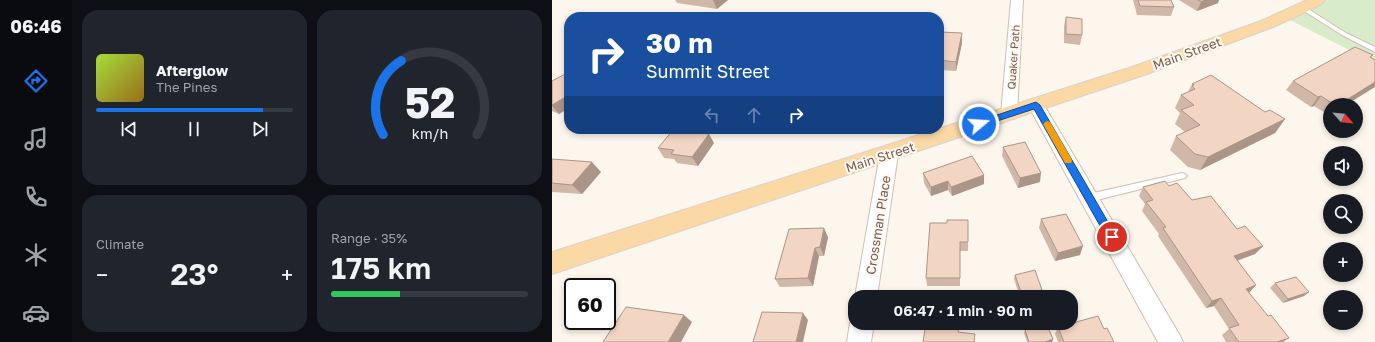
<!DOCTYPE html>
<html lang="en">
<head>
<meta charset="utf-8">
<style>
  :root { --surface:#171b24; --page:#20242c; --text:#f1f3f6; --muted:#9ea1a6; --line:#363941; --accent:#1a73e8 }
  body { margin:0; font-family:"Golos Text",sans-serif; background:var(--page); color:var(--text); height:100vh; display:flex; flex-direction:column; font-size:15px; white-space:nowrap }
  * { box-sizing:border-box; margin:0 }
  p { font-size:13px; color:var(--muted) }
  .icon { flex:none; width:22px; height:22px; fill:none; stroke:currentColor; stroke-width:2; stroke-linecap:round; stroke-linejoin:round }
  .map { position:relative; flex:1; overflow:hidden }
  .side { display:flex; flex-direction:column; gap:10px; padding:10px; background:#0d0f14; width:480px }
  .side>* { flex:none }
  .top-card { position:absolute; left:12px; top:12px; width:380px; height:122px; border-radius:16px; box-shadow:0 2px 6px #0003; background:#1a4fa0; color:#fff; overflow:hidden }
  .needle { width:26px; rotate:117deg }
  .controls { position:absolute; left:771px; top:98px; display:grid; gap:8px }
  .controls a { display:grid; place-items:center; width:40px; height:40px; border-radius:50%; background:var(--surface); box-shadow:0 2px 6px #0003; font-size:20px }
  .speed { position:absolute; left:12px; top:278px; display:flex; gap:8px; font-size:20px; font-weight:700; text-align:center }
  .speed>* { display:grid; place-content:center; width:52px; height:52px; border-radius:50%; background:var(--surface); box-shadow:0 2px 6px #0003; line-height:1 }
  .speed .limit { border:2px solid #111; border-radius:6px; background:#fff; color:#111 }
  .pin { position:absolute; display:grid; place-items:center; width:34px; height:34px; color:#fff; margin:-17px; border:2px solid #fff; border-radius:50%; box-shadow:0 1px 4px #0007 }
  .me { position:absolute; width:44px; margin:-22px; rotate:72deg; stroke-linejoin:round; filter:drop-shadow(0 0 3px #0008) }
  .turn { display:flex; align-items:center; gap:14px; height:84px; padding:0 16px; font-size:18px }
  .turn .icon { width:52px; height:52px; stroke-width:2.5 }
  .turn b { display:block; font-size:28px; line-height:34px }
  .lanes { display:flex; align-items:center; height:38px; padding:0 16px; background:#0003; justify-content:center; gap:20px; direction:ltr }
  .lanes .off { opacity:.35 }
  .big { font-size:30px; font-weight:600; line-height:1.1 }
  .side .card { flex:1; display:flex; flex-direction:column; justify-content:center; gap:6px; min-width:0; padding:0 14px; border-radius:16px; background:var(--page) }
  .side .dial { align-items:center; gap:0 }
  .dial svg { height:104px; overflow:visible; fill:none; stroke:var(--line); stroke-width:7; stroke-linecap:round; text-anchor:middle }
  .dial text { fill:var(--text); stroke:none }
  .song { display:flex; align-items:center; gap:12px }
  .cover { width:48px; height:48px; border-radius:6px; background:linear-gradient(135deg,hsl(80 70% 55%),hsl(40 70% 35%)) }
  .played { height:4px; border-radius:2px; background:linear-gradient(90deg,var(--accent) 85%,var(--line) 85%) }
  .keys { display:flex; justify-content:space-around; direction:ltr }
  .heat { display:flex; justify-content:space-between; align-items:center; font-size:22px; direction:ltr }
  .charge { height:6px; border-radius:3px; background:linear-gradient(90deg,#34c759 35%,var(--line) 0) }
  .side .tiles { flex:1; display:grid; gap:10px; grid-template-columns:repeat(2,1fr) }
  .trip { position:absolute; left:296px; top:290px; width:230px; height:40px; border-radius:16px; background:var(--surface); box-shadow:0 2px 6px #0003; font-weight:600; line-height:40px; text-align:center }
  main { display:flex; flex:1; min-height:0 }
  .tabs { display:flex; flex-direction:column; width:72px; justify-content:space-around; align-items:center; background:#090b0e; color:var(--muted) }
  .tabs .icon { width:28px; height:28px }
  .tabs .selected { color:var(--accent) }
  .tabs b { font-size:18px; color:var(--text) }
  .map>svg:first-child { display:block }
  .green { fill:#d8ecc9 }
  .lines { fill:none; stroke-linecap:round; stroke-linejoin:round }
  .service-casing { stroke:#d1beb0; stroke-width:2 }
  .minor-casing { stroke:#d1beb0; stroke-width:2 }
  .primary-casing { stroke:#dad1cd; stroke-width:2 }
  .service { fill:#fff; fill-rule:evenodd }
  .minor { fill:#fff; fill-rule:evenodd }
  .primary { fill:#fbd9a5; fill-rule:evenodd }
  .wall { fill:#d1b7a8 }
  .shaded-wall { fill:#aa9588 }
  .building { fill:#f3d5c3; stroke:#aa9588 }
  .route { fill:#1a73e8; stroke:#114b97 }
  .slow { fill:#f59e0b }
  .labels { text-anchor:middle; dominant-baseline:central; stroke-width:4; stroke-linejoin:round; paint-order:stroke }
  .far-street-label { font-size:11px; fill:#7a5c4d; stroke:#fffaf3 }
  .street-label { font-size:13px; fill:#7a5c4d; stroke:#fffaf3 }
</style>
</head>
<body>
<main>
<nav class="tabs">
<b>06:46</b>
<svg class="icon selected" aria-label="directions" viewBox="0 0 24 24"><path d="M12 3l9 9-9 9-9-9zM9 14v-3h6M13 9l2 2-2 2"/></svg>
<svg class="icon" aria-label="music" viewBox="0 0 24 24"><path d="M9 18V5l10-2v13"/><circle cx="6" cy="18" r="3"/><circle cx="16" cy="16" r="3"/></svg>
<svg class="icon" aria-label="phone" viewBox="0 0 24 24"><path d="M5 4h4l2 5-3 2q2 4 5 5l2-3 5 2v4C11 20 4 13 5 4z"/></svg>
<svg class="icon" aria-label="climate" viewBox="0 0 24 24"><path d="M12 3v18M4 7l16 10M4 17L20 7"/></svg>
<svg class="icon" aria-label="car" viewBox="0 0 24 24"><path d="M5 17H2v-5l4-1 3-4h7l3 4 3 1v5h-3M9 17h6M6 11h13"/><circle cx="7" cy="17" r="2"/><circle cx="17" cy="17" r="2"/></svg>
</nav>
<section class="side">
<div class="tiles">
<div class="card">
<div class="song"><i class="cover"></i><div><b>Afterglow</b><p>The Pines</p></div></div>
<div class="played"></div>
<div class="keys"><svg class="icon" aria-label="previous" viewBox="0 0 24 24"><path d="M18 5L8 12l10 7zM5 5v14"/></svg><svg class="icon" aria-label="pause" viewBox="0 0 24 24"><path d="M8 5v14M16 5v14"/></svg><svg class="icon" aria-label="next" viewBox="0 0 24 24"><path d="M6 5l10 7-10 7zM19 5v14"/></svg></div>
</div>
<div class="card dial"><svg viewBox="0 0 100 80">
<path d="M14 69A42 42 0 1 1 86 69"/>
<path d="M14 69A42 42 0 0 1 28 12" stroke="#1a73e8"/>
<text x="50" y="56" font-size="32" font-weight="700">52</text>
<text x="50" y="72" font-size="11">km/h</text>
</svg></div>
<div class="card"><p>Climate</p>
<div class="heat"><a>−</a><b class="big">23°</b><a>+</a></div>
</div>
<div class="card"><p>Range · 35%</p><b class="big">175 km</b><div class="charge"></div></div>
</div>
</section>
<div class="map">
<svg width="823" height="342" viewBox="0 0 823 342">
  <rect width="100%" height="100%" fill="#fdf6ec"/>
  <!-- green -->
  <path class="green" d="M760,0H823V63L732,17Z"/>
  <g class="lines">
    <defs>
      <path id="service" d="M749,7H753L794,33L823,47V52L790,35L749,9Z
        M630,173L633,174L635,176L633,178L537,202L534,201L532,198L534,195L537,194Z"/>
      <path id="minor" d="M459,0H471L465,114L463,118L457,119L451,118L449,114Z
        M484,100L490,101L492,105L627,334L631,342H606L476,105L478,101Z
        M337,148L343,150L346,154L325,297H303L328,154L331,150Z
        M303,314V323H322L319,342H295L298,323Z"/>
      <path id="primary" d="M755,0H773L771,3L756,11L721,27L595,74L0,274V252L583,66L709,21Z"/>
    </defs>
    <!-- service casing -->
    <use href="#service" class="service-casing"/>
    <!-- minor casing -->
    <use href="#minor" class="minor-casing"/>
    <!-- primary casing -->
    <use href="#primary" class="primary-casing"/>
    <!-- service -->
    <use href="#service" class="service"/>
    <!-- minor -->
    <use href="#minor" class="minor"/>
    <!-- primary -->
    <use href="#primary" class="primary"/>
  </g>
  <!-- wall -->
  <path class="wall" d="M123,0H176L165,9L125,3Z
    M581,0H619L622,7L619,16L585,15Z
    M627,0H667L666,3L645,11Z
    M514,17L530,35L528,45L512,43V26Z
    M387,38L410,43L404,71L387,70Z
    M819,57L794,105H778V113L775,114L762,106L759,107L734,90L741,81Z
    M17,72V108L7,114L0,111V81Z
    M640,84L713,112L733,119L723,133L648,170L636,167L618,150L624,136L633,132L623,124L628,113L623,108L629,95L636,92Z
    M245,129H259L258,130Z
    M162,143L146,166L125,163L122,159L112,158L106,148Z
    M451,147L488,182L466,188L450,156Z
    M0,159L49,172L30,194L0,192Z
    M371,173L432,184L400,196L396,190L379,196L372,183Z
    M617,186L685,229L711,246L703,254L685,261L697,293L731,342H674L670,335L677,329L662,306L654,308L606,236L607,234L590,211L593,204L587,196L591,187Z
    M489,219L528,255L503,261L487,228Z
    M416,220V251H408V286H375L374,278Z
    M276,237L272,256H267L261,286L228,287L223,279Z
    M463,275L489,294L477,297H468L462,279Z
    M723,283L752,296L731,303L718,288Z
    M506,327L552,329L562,342H506L503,334Z
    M473,330L501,339L500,342H475L472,333Z"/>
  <!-- shaded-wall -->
  <path class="shaded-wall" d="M161,0H176L165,9Z
    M654,0H667L666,3L645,11L649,2Z
    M410,33V43L404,71V62Z
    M823,82V87L794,105H783Z
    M17,95V108L7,114L0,106V105Z
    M769,96L762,106L759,107L766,97Z
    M733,119L723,133L648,170L656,157Z
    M157,134L162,143L146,166L140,157Z
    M40,162L49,172L30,194L20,185Z
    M489,173L488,182L466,188L468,178Z
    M432,175V184L400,196L399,187Z
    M396,181V190L379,196V187Z
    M272,228L276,237L272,256L268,247Z
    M531,246L528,255L503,261L506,253Z
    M711,246L703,254L675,264L682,256Z
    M263,248L267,256L261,286L256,278Z
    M704,285L697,293L694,289Z
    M490,290L489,294L477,297H469L470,295Z
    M757,292L752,296L731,303L736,299Z
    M669,298L662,306L654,308L660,301Z
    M251,313L256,320L251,342H244Z
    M132,315L140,322L129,342H116Z
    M737,338L731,342H725Z
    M501,339L500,342H493Z"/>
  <!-- building -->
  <path class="building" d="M586,0H619L622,7L588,6Z
    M646,0H654L649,2Z
    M514,17L530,19V35L514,34Z
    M389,32L410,33L404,62L387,60V38Z
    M803,47L821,55L818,57L823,60V82L796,99L783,105L769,96L766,97L741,81Z
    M17,72V95L0,105V81Z
    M659,75L713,112L718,110L733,119L656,157L643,154L624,136L648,125L629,110L642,105L629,95L643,89L640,86L642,85L640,84Z
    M121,130L157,134L140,157L119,154L122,150L106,148Z
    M473,142L489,173L468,178L451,147Z
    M420,156L432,175L399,187L396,181L379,187L371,173Z
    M0,159L40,162L20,185L0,183Z
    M613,181L617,186L625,183L640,200L659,196L685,229L693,226L711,246L682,256L704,285L694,289L716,316L719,315L737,338L725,342H687L677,328L687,325L669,298L660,301L611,228L614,227L594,202L601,200L591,187Z
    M514,214L531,246L506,253L489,219Z
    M395,220H416V242H408V278H374L378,223H395Z
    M272,228L268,247L263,248L256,278L223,279L237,229Z
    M483,270L490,290L470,295L463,275Z
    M744,277L757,292L736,299L723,283Z
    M74,307L132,315L116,342H51Z
    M210,312L251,313L244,342H201Z
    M546,316L552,329L555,328L562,342H512L506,327Z
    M374,323L393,324V327L407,328L406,332L423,334L422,342H371Z
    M494,323L501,339L493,342H477L473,330Z"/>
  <!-- route -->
  <path class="route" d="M484,102L488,105L563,234L565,237L563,240L560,242L556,240L482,109L427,127L423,124L424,122Z"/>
  <!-- slow -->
  <path class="slow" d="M495,121L498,122L519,158L520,161L519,163H513L491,124Z"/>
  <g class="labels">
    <!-- far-street labels -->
    <g class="far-street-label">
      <text transform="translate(461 57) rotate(-86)">Quaker Path</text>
    </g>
    <!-- street labels -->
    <g class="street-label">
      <text transform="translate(635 53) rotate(-20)">Main Street</text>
      <text transform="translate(328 157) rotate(-18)">Main Street</text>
      <text transform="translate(326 225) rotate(-81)">Crossman Place</text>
    </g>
  </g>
</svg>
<div class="controls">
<a><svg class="needle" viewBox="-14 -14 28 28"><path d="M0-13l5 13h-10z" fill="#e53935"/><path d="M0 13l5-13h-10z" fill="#9ea1a6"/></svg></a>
<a><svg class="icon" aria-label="sound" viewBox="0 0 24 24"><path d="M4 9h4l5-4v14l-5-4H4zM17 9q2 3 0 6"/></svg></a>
<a><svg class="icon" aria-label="search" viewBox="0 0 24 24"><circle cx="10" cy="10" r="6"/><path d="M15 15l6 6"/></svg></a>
<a>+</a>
<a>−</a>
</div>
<div class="speed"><div class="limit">60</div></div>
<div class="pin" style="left:560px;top:237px;background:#d93025"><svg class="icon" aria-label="arrive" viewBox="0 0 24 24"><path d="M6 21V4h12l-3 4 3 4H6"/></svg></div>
<svg class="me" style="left:427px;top:124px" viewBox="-20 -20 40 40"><circle r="17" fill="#1a73e8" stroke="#fff" stroke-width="3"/><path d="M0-11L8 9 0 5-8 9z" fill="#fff"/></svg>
<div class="trip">06:47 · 1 min · 90 m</div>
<div class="top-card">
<div class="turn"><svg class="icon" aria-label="right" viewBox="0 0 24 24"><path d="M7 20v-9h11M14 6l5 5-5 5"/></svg><div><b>30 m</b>Summit Street</div></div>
<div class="lanes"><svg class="icon off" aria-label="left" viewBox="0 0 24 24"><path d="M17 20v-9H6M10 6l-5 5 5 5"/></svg><svg class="icon off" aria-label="ahead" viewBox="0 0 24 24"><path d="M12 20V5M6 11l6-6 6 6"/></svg><svg class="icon" aria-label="right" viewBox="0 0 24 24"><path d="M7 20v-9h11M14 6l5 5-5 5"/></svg></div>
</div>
</div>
</main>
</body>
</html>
